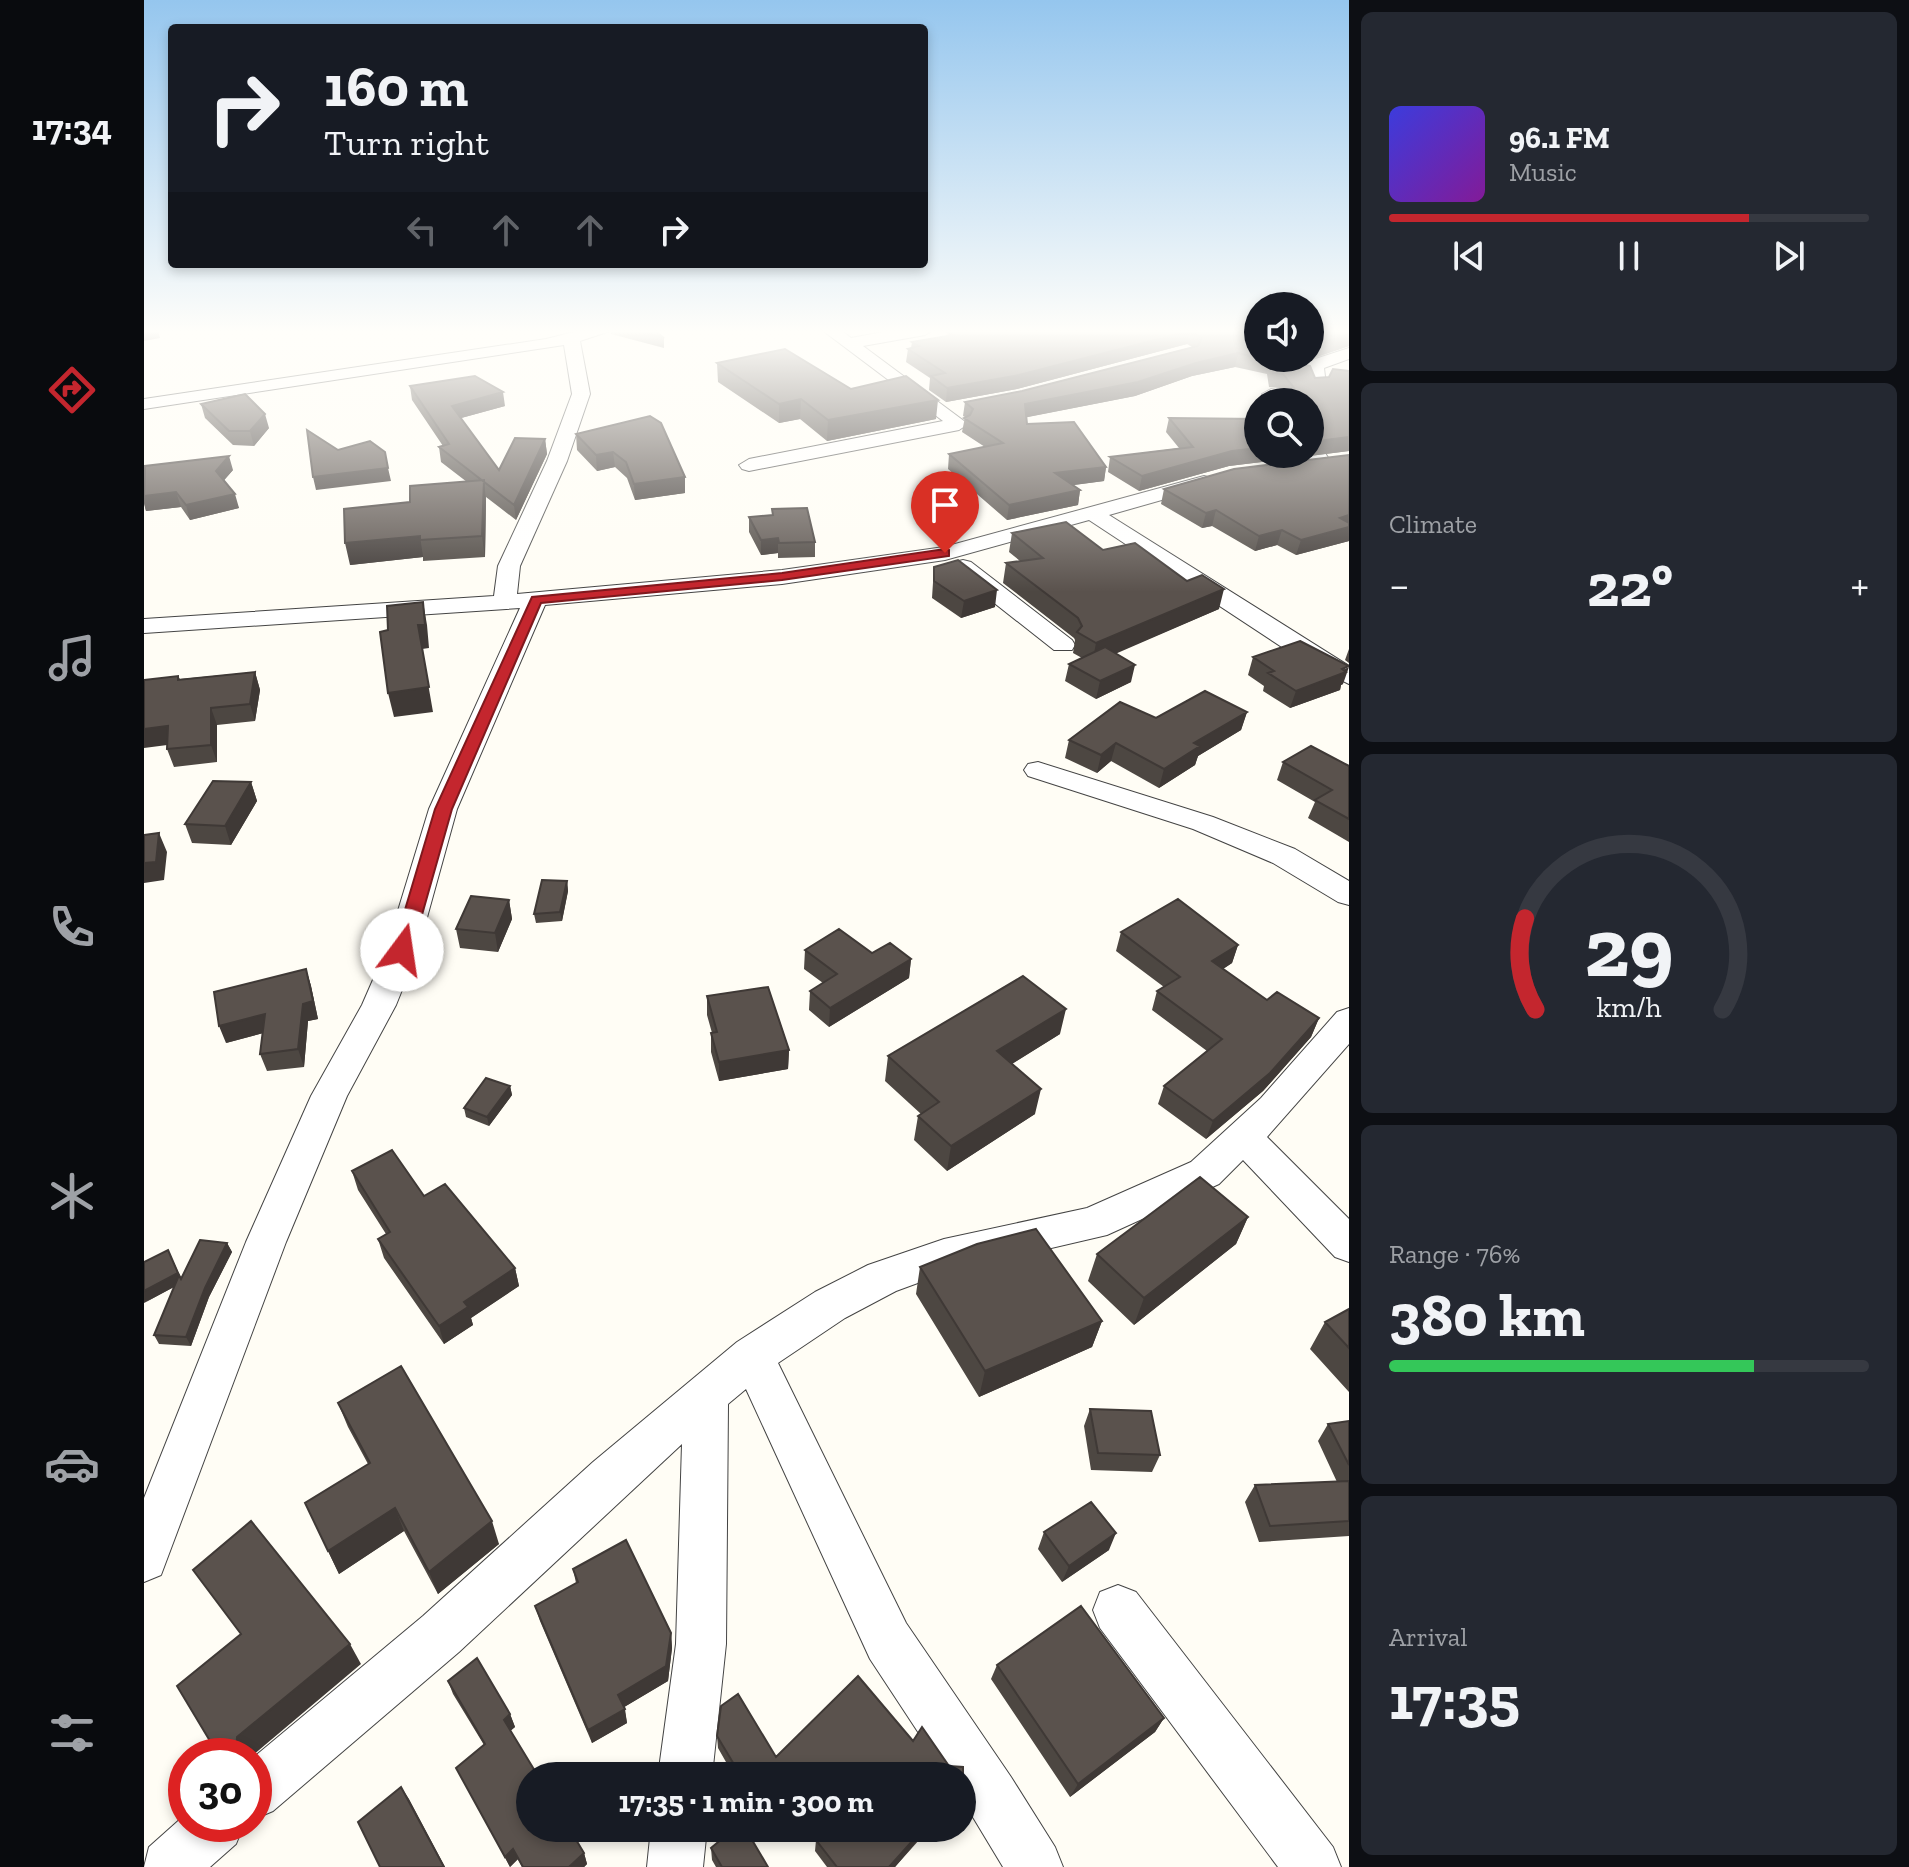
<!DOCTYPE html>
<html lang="en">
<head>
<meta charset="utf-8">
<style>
  :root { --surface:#171b24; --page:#242831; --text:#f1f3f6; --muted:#9ea1a6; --line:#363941; --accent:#c4262e }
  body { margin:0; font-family:"Zilla Slab",serif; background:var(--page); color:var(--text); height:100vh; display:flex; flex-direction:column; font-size:30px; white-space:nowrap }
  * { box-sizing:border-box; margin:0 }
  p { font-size:26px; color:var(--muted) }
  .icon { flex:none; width:44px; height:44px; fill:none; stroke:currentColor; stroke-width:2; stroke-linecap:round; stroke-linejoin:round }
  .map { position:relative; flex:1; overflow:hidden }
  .sheet { display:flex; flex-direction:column; gap:12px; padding:12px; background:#0d0f14; width:560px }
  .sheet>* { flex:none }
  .guide { position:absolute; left:24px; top:24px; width:760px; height:244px; border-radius:8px; box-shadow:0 4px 12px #0003; background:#171b24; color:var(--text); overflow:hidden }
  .tools { position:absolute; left:1100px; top:292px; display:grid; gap:16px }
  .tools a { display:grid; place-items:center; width:80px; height:80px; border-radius:50%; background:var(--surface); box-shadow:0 4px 12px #0003; font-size:40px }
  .speed { position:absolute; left:24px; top:1738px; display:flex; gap:16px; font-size:40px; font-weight:700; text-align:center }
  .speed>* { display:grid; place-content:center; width:104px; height:104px; border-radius:50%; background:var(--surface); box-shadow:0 4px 12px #0003; line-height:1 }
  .speed .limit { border:12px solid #d22; background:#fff; color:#111 }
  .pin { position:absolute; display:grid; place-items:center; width:68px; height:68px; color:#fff; margin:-82px -34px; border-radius:50% 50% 50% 0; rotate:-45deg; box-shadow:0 0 8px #0007 }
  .pin .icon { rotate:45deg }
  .me { position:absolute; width:88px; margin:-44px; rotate:14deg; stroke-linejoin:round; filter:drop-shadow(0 0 6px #0008) }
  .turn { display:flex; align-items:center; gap:28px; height:168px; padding:0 24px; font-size:36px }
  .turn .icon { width:104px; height:104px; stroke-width:2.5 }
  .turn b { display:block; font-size:56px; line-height:68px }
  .lanes { display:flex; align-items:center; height:76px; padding:0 24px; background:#0003; justify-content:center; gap:40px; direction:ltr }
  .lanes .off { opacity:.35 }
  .big { font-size:60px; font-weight:700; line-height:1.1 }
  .sheet .card { flex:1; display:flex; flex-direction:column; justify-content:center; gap:12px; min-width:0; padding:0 28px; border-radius:12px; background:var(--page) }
  .sheet .dial { align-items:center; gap:0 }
  .dial svg { height:208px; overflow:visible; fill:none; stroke:var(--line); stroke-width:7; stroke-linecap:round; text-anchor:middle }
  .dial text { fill:var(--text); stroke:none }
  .song { display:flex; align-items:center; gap:24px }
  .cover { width:96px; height:96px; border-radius:12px; background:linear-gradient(135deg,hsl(240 70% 55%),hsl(290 70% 35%)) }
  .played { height:8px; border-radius:4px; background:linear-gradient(90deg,var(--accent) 75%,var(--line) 75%) }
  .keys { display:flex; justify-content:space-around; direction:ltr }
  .heat { display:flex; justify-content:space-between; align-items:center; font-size:44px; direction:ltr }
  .charge { height:12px; border-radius:6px; background:linear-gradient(90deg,#34c759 76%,var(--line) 0) }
  .trip { position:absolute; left:372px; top:1762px; width:460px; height:80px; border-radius:40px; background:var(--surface); box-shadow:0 4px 12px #0003; font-weight:700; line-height:80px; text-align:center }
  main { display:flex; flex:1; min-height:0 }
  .tab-bar { display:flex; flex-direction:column; width:144px; justify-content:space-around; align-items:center; background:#090b0e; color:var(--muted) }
  .tab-bar .icon { width:56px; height:56px }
  .tab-bar .current { color:var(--accent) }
  .tab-bar b { font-size:36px; color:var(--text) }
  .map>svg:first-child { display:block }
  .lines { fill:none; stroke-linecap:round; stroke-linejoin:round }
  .street-casing { stroke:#444; stroke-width:2 }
  .street { fill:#fff; fill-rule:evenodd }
  .wall { fill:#4d4742 }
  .shaded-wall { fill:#3f3936 }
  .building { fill:#5a524d; stroke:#3f3936; stroke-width:2 }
  .route { fill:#c4262e; stroke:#7f191e; stroke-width:2 }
</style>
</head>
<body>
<main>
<nav class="tab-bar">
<b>17:34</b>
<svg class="icon current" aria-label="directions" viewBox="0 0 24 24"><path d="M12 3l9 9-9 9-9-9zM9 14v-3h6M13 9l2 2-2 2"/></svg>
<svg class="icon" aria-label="music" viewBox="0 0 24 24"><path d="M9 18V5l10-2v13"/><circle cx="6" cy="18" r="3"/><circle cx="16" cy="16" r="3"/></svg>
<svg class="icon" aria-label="phone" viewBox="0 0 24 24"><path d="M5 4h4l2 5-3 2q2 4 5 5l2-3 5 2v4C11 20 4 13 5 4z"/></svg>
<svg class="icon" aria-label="climate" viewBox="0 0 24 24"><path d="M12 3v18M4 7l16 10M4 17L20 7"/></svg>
<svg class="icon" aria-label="car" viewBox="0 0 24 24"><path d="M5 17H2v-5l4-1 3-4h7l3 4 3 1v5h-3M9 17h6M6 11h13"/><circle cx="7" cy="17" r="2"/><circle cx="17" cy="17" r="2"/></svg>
<svg class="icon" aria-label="filters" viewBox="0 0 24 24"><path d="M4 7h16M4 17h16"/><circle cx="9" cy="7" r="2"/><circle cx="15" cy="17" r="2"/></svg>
</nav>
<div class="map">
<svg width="1205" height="1867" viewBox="0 0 1205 1867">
  <rect width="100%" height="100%" fill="#fffdf5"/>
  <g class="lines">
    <defs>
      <path id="street" d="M438,330H469L436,341L446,394L423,461L376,566L373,594L638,570L800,547L1060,476L1067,478L1070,482L1067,486L965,515L1205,666V684L1159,661L945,520L801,560L638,584L401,605L313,809L274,950L252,1005L203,1096L142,1242L17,1575L0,1582V1498L102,1242L167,1096L218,1005L242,950L285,809L376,608L0,633V619L350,596L354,566L403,461L428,394L420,345L0,409V399L402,339Z
        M678,330H697L707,338L750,330H789L781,335L719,346L824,424L815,430L605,471L598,469L595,465L605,459L799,421Z
        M1205,348V359L1180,368L1182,385L1179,389H1167L1162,365L1165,361Z
        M1127,389L1133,390L1143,402H1124L1118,394Z
        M1166,439L1173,441L1187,462L1184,466H1170L1162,454H1166Z
        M819,560L827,562L928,640L931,645L928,650H910L811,572L808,567L811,562Z
        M894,762L1069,817L1151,849L1205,881V905L1194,902L1129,863L1049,829L884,776L880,770L884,764Z
        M1205,1008V1044L1123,1137L1205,1219V1262L1191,1257L1099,1160L1075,1184L963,1235L801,1273L752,1291L701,1318L634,1363L762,1623L867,1777L911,1847L919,1867H859L818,1799V1776H803L726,1659L602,1389L584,1404L582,1644L568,1776H514L532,1644L538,1444L315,1652L129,1811L110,1819V1757L279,1616L449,1462L593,1342L671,1292L724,1265L800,1239L943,1208L1047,1162L1117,1098L1193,1012Z
        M974,1585L992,1592L1189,1847L1197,1867H1134L956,1628L949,1610L956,1592Z
        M42,1814V1824H100L92,1844L66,1867H0L5,1847Z
        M507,1828H563L559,1867H503Z"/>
    </defs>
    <!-- street casing -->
    <use href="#street" class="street-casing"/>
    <!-- street -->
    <use href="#street" class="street"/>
  </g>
  <!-- wall -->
  <path class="wall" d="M467,330H510L520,338V348L467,334Z
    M1205,330V346L1152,364L1171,378L1185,377L1205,371V451L1085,466L995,491L964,472L966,457L1035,448L1022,432L1025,418L1114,454L1166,402H1129L1132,391L1137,390L1135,388L1125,387L1123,374L1091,367L1048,376L991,396L883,417V424L962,467L960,481L929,485L936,490L934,505L863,520L804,469L805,454L841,447L818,432L821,417L819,416L821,402L878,391L1048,347L1043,344L873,389L802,402L785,390L786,378L762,362L764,349L767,348L768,342L803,336L804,332Z
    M573,363L707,389L792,419L683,441L656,419L635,423L574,382Z
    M266,386L361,406L317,418L355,470L401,439L403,454L372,520L342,497L341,557L279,561V557L206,565L266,502L323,482L297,462L295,447L299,446L268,400Z
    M57,404L125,428L110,446L89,445L61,418Z
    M432,434L541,477V493L491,500L483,478L471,467L453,471L433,450Z
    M1205,455V541L1152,555L1133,545L1111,551L1068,526L1058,528L1017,504L1020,489Z
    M89,470L80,480L95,508L46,520L37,507L2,511L0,503V477Z
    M628,509L671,542V557L634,558V553L617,555L605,532V517L628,515Z
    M868,533L959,550L1075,609L971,653L987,682L952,699L921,681L925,664L938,658L929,653L931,640L930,638L859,583L862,563L876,561L865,552Z
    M790,567L851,607L817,618L788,598Z
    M1205,649V663L1201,660Z
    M1109,657L1199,684L1197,685L1196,690L1146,708L1119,691L1120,686L1104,675Z
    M111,672L116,690L111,721L73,725V762L30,767L23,749L34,676L36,679Z
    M1103,712L1097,730L1054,756L1051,765L1015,788L967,761L953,773L921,758L925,740L1012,718Z
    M1139,762L1205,766V842L1164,818L1171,802L1133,780Z
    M107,782L113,801L87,845L48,843L41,824Z
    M423,881L424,891L418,921L392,923L390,914Z
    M365,900L368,919L354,952L316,948L312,929Z
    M977,932L1094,945L1088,963L1079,969L1123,1000L1175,1018L1167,1037L1119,1091L1062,1139L1014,1104L1020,1086L1063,1051L1008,1010L1013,991L1020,987L972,951Z
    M661,950L728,953L767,959L765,978L685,1027L665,1010L666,991L679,983L660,969Z
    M162,969L167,986L174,1019L164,1021L160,1067L123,1071L116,1054L119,1033L82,1043Z
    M563,996L645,1050L644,1069L575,1081L567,1052V1033H568L563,1015Z
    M916,1034L868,1064L891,1114L803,1171L770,1140L774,1116L777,1114L741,1081L744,1056Z
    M366,1086L368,1095L345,1126L322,1117L320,1108Z
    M208,1171L280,1196L371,1268L375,1286L327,1318L329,1325L300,1344L240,1258L234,1239L242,1234L214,1190Z
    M1104,1217L1092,1244L990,1325L944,1281L953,1254Z
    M83,1243L88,1252L65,1297L47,1346L15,1344L10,1335L30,1287L0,1303L38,1279Z
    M776,1267L958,1321L948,1347L835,1397L772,1294Z
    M1205,1309V1392L1166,1349L1181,1322Z
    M194,1403L355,1544L294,1594L260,1531L195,1574L184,1551L224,1464L204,1427Z
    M946,1409L1016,1455L1008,1472L947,1470L940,1426Z
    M1205,1421V1536L1115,1542L1101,1502L1111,1485L1193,1482L1174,1441L1184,1424Z
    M900,1532L965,1550L918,1582L894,1549Z
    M429,1569L527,1633L528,1648L524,1681L480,1707L483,1723L448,1743L396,1621L391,1606L432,1583Z
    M853,1665L1020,1718L1011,1732L926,1797L847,1679Z
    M714,1676L769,1741L778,1727L805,1766L819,1767V1788L827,1801L823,1813L818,1817V1776H590L574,1748L573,1736L577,1706L594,1694L632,1757Z
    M304,1681L366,1714L371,1727L366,1731L440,1853L443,1864L440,1867H378L374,1859L366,1867L312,1768L340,1745L309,1694Z
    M684,1828H807L792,1842L784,1830L751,1867H683L671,1851L672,1840Z
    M567,1848L624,1867H572L568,1860Z"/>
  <!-- shaded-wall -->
  <path class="shaded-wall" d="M0,330H14L16,338L0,341Z
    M1046,331L1043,344L873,389L802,402L803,388Z
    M1205,334V346L1129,372L1127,361L1135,358H1166V347Z
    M1094,353L1091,367L1048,376L991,396L879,418L881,404Z
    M359,392L361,406L310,420L308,406Z
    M657,399L656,419L635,423V404Z
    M794,400L792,419L683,441L684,420Z
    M121,414L125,428L110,446L106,431Z
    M1205,437V451L1085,466L995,491L998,476L1088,451L1114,448V454H1166V442Z
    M401,439L403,454L372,520L370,505Z
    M469,452L471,467L453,471L452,455Z
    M85,456L89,470L76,485L72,471Z
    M962,467L960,481L908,488L911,473Z
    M244,468L247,481L172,490L169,477Z
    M541,477V493L491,500L490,484Z
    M340,480L342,501L341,557L338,536Z
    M936,490L934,505L863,520L865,505Z
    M32,492L37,507L2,511L0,503V496Z
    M91,494L95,508L46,520L42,505Z
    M1072,510L1068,526L1058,528L1062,513Z
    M1205,515V541L1152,555L1157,540L1196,518Z
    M1138,530L1133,545L1111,551L1115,536Z
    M276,536L279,557L206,565L201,543Z
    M634,538V553L617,555V540Z
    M1080,589L1075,609L948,664L952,643Z
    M853,590L851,607L817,618L820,601Z
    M279,602L283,625L285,648L278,649L289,712L250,717L244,693L274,625Z
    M991,665L987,682L952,699L956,681Z
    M1205,667L1199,684L1197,685L1196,690L1146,708L1152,691Z
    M111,672L116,690L111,721L106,704Z
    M67,708L73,725V762L67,745Z
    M1103,712L1097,730L1054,756L1051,765L1015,788L1020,769L1050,743Z
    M24,726L31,744L0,748V729Z
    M972,743L967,761L953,773L957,755Z
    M107,782L113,801L87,845L81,826Z
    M15,833L23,852L20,880L0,883V863Z
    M423,881L424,891L418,921L416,912Z
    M365,900L368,919L354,952L351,933Z
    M1094,945L1088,963L1062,980L1068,961Z
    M767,959L765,978L685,1027L686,1008Z
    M162,969L167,986L174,1019L164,1021L160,1067L154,1049Z
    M922,1009L916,1034L848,1076L853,1051Z
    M121,1014L127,1031L82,1043L75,1026Z
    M1175,1018L1167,1037L1119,1091L1062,1139L1069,1121Z
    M645,1050L644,1069L575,1081V1062Z
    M366,1086L368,1095L345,1126L343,1117Z
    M897,1089L891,1114L803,1171L807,1146Z
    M1104,1217L1092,1244L990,1325L1000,1298Z
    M83,1243L88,1252L65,1297L47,1346L42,1337L61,1288Z
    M24,1250L39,1282L0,1303V1291Z
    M371,1268L375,1286L327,1318L329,1325L300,1344L295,1326L320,1302Z
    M958,1321L948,1347L835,1397L841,1371Z
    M251,1508L260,1531L195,1574L184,1551Z
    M348,1521L355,1544L294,1594L285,1572Z
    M972,1533L965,1550L918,1582L925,1566Z
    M527,1633L528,1648L524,1681L477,1709L474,1695Z
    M206,1644L217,1664L108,1756H91L93,1737Z
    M481,1709L483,1723L448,1743L444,1730Z
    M366,1714L371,1727L365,1732L360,1720Z
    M1020,1718L1011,1732L926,1797L934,1784Z
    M665,1765L664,1776H650Z
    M257,1787L265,1799L301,1867H300Z
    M827,1801L823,1813L818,1817V1810Z
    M780,1828H784L751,1867H745Z
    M799,1828H807L792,1842L796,1831Z
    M369,1849L374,1859L366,1867L361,1857Z
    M440,1853L443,1864L440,1867H425Z"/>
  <!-- building -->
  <path class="building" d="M492,330H510L520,338Z
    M815,330H1114V358L1094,353L1052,363L994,382L881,404L883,424L930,422L962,467L911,473L936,490L865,505L805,454L859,443L820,418L826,415L829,409L821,402L878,391L1054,346L1058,338L1046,331L875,375L803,388L787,376L801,373L764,349L775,346L768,342L809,335L804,332Z
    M1166,330H1205V334L1166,347Z
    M641,349L707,389L762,376L794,400L684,420L657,399L635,404L573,363Z
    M1114,358H1135L1127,361L1166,366L1171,378L1185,377L1189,369L1205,371V437L1166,442V402H1135L1132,391L1150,388L1139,374L1129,373L1127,361Z
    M331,376L359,392L308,406L355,470L371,438L401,439L370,505L295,447L305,444L266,386Z
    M101,394L121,414L106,431H85L57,404Z
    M506,416L517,423L541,477L490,484L482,462L469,452L452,455L432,434Z
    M1025,418L1114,419V448L1088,451L998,476L966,457L1049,447Z
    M163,430L194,450L226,441L241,452L244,468L169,477Z
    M1205,455V515L1196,518L1205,523V527L1157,540L1138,530L1115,536L1072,510L1062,513L1020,489L1090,469Z
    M85,456L72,471L91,494L42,505L32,492L0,496L1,466Z
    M340,480L338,536L276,540V536L201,543L200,509L266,502V486Z
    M663,508L671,542L635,543L634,538L617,540L605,517L629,515L628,509Z
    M922,522L959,550L991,543L1043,581L1058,575L1080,589L952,643L933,632L938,626L934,618L862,563L899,558L868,533Z
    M814,560L853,590L820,601L790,581V567Z
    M279,602L281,625H274L285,687L244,693L236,632L244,630L243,606Z
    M1156,641L1205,666L1198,669L1202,672L1152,691L1124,673L1130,671L1109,657Z
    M961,647L991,665L956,681L925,664Z
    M111,672L106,704L67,708V745L23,749L24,726L0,729V680L34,676V680Z
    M1061,691L1103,712L1050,743L1056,746L1020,769L972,743L957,755L925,740L976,702L1012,718Z
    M1167,746L1205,766V819L1171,800L1188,790L1139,762Z
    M69,781L107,782L81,826L41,824Z
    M15,833L12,862L0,863V835Z
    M398,880L423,881L416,912L390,914Z
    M327,896L365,900L351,933L312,929Z
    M1034,899L1094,945L1068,961L1123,1000L1133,992L1175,1018L1126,1073L1069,1121L1020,1086L1078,1039L1013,991L1036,977L977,932Z
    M695,929L728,953L746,943L767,959L686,1008L666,991L693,974L661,950Z
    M162,969L169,1001L159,1004L154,1049L116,1054L121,1014L75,1026L70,992Z
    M879,976L922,1009L853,1051L897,1089L807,1146L774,1116L795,1102L744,1056Z
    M624,987L645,1050L575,1062L567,1033L573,1032L563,996Z
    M342,1078L366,1086L343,1117L320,1108Z
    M248,1150L280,1196L301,1184L371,1268L320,1302L324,1307L295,1326L234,1239L246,1232L208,1171Z
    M1056,1177L1104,1217L1000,1298L953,1254Z
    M892,1229L958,1321L841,1371L776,1267L833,1244Z
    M56,1240L83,1243L61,1288L42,1337L10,1335L35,1275L37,1279Z
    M24,1250L34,1273L0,1291V1262Z
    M1205,1309V1348L1181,1322Z
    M257,1366L348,1521L285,1572L251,1508L184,1551L161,1503L226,1463L194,1403Z
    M946,1409L1007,1411L1016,1455L954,1453Z
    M1205,1421V1465L1184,1424Z
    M1205,1481V1521L1126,1526L1111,1485Z
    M947,1502L972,1533L925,1566L900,1532Z
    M107,1521L206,1644L93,1737L92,1755L91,1756H75L33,1686L97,1634L49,1570Z
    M482,1540L527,1633L522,1666L474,1695L481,1709L444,1730L391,1606L434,1582L429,1569Z
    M937,1606L1020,1718L934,1784L853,1665Z
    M333,1658L366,1714L360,1720L394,1776H386V1828H425L440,1853L425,1867H379L369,1849L361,1857L312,1768L341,1744L304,1681Z
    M714,1676L769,1741L778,1727L805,1766L819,1767V1788L827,1801L818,1810V1776H674L665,1765L650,1776H597L573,1736L577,1706L594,1694L632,1757Z
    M257,1787L300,1867H236L214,1822Z
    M591,1828H601L624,1867H578L567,1848Z
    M684,1828H780L745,1867H693L672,1840Z"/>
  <!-- sky -->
  <linearGradient id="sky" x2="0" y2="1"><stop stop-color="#95c6ee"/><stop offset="0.56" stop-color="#fffefa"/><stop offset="1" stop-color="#fffefa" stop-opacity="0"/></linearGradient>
  <rect width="1205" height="592" fill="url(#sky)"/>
  <!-- route -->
  <path class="route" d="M801,549L805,550V556L638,580L397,603L308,809L268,950L265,954H252L249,950L291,809L388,597L638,573Z"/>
</svg>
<div class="tools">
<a><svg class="icon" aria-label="sound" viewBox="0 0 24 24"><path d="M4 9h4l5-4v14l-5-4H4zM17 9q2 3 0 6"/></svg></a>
<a><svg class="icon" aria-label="search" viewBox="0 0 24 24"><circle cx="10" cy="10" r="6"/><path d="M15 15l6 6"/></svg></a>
</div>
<div class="speed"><div class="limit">30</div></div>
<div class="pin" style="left:801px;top:553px;background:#d93025"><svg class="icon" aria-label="arrive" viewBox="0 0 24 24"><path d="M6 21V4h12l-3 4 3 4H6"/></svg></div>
<svg class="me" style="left:258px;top:950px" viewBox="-20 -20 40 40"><circle r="19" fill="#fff"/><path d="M0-13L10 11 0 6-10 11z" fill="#c4262e"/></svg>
<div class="trip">17:35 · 1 min · 300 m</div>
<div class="guide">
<div class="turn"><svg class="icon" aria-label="right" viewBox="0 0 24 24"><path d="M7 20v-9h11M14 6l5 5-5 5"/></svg><div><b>160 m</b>Turn right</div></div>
<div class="lanes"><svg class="icon off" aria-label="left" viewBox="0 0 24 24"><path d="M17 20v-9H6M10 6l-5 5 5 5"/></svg><svg class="icon off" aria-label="ahead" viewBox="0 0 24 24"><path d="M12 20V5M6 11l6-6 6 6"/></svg><svg class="icon off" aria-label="ahead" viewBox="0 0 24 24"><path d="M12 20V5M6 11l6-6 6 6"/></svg><svg class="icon" aria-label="right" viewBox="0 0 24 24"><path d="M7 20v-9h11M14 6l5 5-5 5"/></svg></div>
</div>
</div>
<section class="sheet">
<div class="card">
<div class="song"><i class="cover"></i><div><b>96.1 FM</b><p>Music</p></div></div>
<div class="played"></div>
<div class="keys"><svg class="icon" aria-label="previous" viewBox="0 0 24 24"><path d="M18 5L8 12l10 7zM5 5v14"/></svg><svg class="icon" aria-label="pause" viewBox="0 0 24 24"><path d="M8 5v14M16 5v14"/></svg><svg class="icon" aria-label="next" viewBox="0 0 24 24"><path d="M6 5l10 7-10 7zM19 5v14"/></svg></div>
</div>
<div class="card"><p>Climate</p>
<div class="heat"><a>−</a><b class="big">22°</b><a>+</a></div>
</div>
<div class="card dial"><svg viewBox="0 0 100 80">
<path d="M14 69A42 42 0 1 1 86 69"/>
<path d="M14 69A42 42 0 0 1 10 34" stroke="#c4262e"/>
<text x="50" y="56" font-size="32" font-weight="700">29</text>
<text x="50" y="72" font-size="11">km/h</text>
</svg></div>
<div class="card"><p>Range · 76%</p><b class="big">380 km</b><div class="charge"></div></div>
<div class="card"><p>Arrival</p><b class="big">17:35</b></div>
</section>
</main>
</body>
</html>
